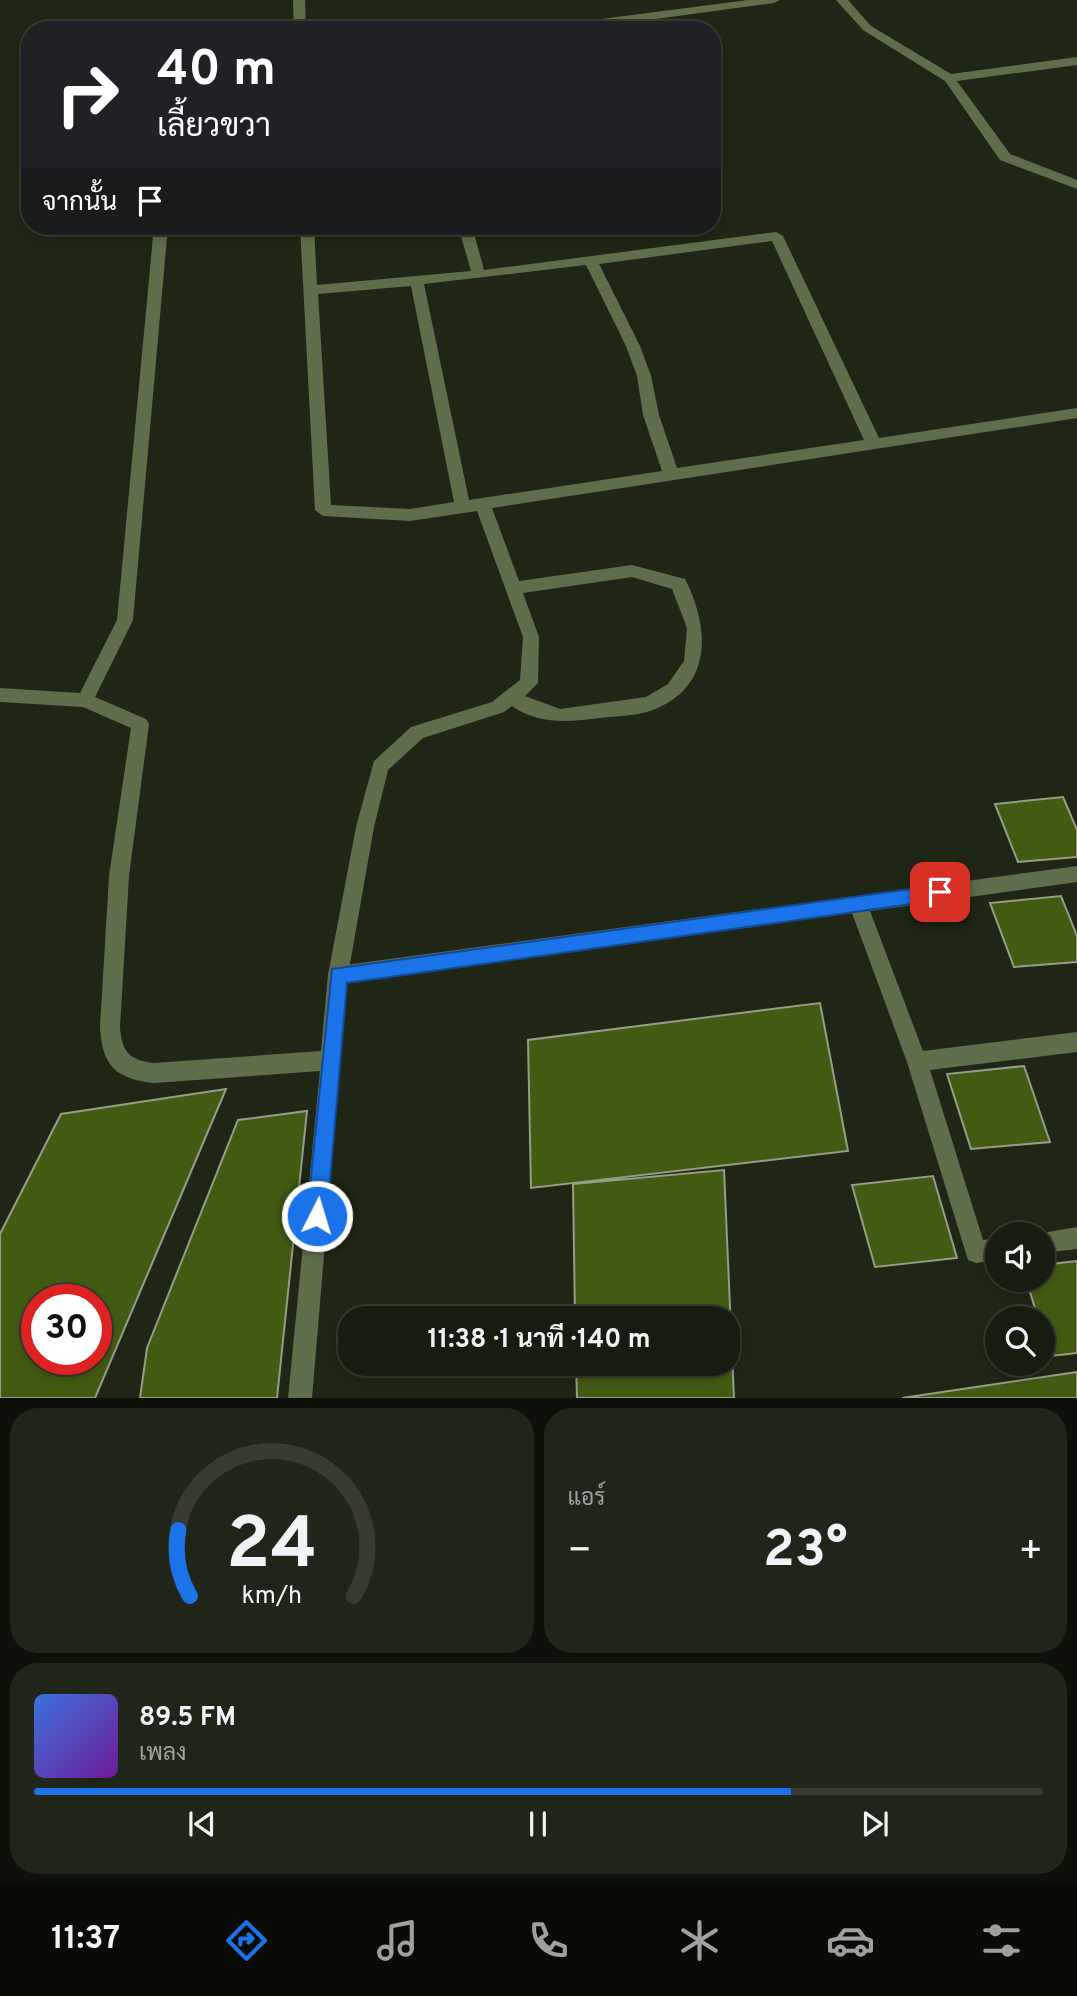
<!DOCTYPE html>
<html lang="th">
<head>
<meta charset="utf-8">
<style>
  :root { --surface:#171c10; --page:#202519; --text:#f1f3f6; --muted:#9ea19f; --line:#363a30; --accent:#1a73e8 }
  body { margin:0; font-family:Overpass,Sarabun,sans-serif; background:var(--page); color:var(--text); height:100vh; display:flex; flex-direction:column; font-size:26px; white-space:nowrap }
  * { box-sizing:border-box; margin:0 }
  p { font-size:23px; color:var(--muted) }
  .icon { flex:none; width:38px; height:38px; fill:none; stroke:currentColor; stroke-width:2; stroke-linecap:round; stroke-linejoin:round }
  .map { position:relative; height:1398px; overflow:hidden }
  .drawer { display:flex; flex-direction:column; gap:10px; padding:10px; background:#0d0f09; flex:1 }
  .drawer>* { flex:none }
  .banner { position:absolute; left:21px; top:21px; width:700px; height:214px; border-radius:28px; box-shadow:0 4px 10px #0003,0 0 0 2px var(--line); background:#202124; color:#fff; overflow:hidden }
  .buttons { position:absolute; left:985px; top:1222px; display:grid; gap:14px }
  .buttons a { display:grid; place-items:center; width:70px; height:70px; border-radius:50%; background:var(--surface); box-shadow:0 4px 10px #0003,0 0 0 2px var(--line); font-size:35px }
  .speed { position:absolute; left:21px; top:1284px; display:flex; gap:14px; font-size:35px; font-weight:700; text-align:center }
  .speed>* { display:grid; place-content:center; width:91px; height:91px; border-radius:50%; background:var(--surface); box-shadow:0 4px 10px #0003,0 0 0 2px var(--line); line-height:1 }
  .speed .limit { border:10px solid #d22; background:#fff; color:#111 }
  .pin { position:absolute; display:grid; place-items:center; width:60px; height:60px; color:#fff; margin:-30px; border-radius:14px; box-shadow:0 4px 10px #0006 }
  .me { position:absolute; width:77px; margin:-38px; rotate:5deg; stroke-linejoin:round; filter:drop-shadow(0 0 5px #0008) }
  .turn { display:flex; align-items:center; gap:24px; height:147px; padding:0 21px; font-size:32px }
  .turn .icon { width:91px; height:91px; stroke-width:2.5 }
  .turn b { display:block; font-size:49px; line-height:60px }
  .then { display:flex; align-items:center; height:66px; padding:0 21px; background:#0003; gap:14px; font-size:26px }
  .big { font-size:52px; font-weight:700; line-height:1.1 }
  .drawer .tile { flex:1; display:flex; flex-direction:column; justify-content:center; gap:10px; min-width:0; padding:0 24px; border-radius:28px; background:var(--page) }
  .drawer .dial { align-items:center; gap:0 }
  .dial svg { height:182px; overflow:visible; fill:none; stroke:var(--line); stroke-width:7; stroke-linecap:round; text-anchor:middle }
  .dial text { fill:var(--text); stroke:none }
  .song { display:flex; align-items:center; gap:21px }
  .cover { width:84px; height:84px; border-radius:10px; background:linear-gradient(135deg,hsl(220 70% 55%),hsl(280 70% 35%)) }
  .played { height:7px; border-radius:4px; background:linear-gradient(90deg,var(--accent) 75%,var(--line) 75%) }
  .keys { display:flex; justify-content:space-around; direction:ltr }
  .heat { display:flex; justify-content:space-between; align-items:center; font-size:38px; direction:ltr }
  .drawer .tiles { flex:1; display:grid; gap:10px; grid-template-columns:1fr 1fr }
  .tile:last-child { grid-column:span 2 }
  .trip { position:absolute; left:338px; top:1306px; width:402px; height:70px; border-radius:28px; background:var(--surface); box-shadow:0 4px 10px #0003,0 0 0 2px var(--line); font-weight:700; line-height:70px; text-align:center }
  .dock { display:flex; height:112px; justify-content:space-around; align-items:center; background:#090b06; color:var(--muted) }
  .dock .icon { width:49px; height:49px }
  .dock .on { color:var(--accent) }
  .dock b { font-size:32px; color:var(--text) }
  .map>svg:first-child { display:block }
  .building { fill:#425b13; stroke:#949d88; stroke-width:2; fill-rule:evenodd }
  .lines { fill:none; stroke-linecap:round; stroke-linejoin:round }
  .lane { fill:#5f6e4a; fill-rule:evenodd }
  .street { fill:#5f6e4a; fill-rule:evenodd }
  .route { fill:#1a73e8; stroke:#114b97; stroke-width:2 }
</style>
</head>
<body>
<div class="map">
<svg width="1077" height="1398" viewBox="0 0 1077 1398">
  <rect width="100%" height="100%" fill="#1f2615"/>
  <!-- building -->
  <path class="building" d="M1063,797L1077,830V857L1018,862L995,804Z
    M1061,896L1077,936V962L1014,967L990,903Z
    M820,1003L848,1151L531,1188L528,1040Z
    M1024,1066L1050,1142L971,1149L947,1074Z
    M226,1089L95,1398H0V1234L61,1114ZM37,1300H96V1360H37Z
    M307,1111L277,1398H140L147,1348L238,1120Z
    M724,1170L734,1398H577L576,1363H728V1318H575L573,1184Z
    M933,1176L957,1258L875,1267L852,1185Z
    M1077,1261V1353L1051,1356L1043,1332V1318H1038L1026,1279H1043V1265Z
    M1077,1372V1398H902Z"/>
  <g class="lines">
    <!-- lane -->
    <path class="lane" d="M293,0H305L306,30H294Z
      M748,0H780L774,3L575,30H541L547,26Z
      M836,0H848L871,26L951,74L1077,57V65L957,81L1010,154L1077,180V189L1000,160L945,81L863,30Z
      M300,226H314L317,285L471,271L458,226H472L484,270L776,232L783,236L879,438L1077,408V418L492,508L519,581L632,565L685,579C710,628 713,687 653,710C637,716 617,716 600,718C569,722 539,725 512,706L504,712L423,738L388,770L374,827L348,975L345,982L338,984L331,982L328,975L356,827L374,761L411,727L492,702L520,680L523,637L477,511L410,521L323,516L315,510ZM772,241L864,440L677,468L659,415L651,376L640,346L599,264ZM586,265L626,346L637,376L643,415L662,471L469,500L424,284ZM411,286L454,502L410,509L331,505L318,294ZM632,577L672,589L687,628L684,661L668,684L646,697L560,709L525,696L538,683L539,637L523,593Z"/>
    <!-- street -->
    <path class="street" d="M154,226H168L133,620L95,697L146,719L149,724L129,876L120,1027C122,1052 129,1060 154,1063L321,1051L328,975L331,968L338,966L1077,866V882L870,911L923,1051L1077,1032V1052L930,1070L983,1240L998,1238V1260L976,1263L968,1260L907,1062L852,913L347,983L312,1398H288L320,1071L154,1083C116,1079 102,1066 100,1027L109,876L131,728L83,707L0,702V688L80,693L117,620Z
      M1077,1227V1249L1043,1253V1234H1036Z"/>
  </g>
  <!-- route -->
  <path class="route" d="M940,885L946,887L949,892L946,898L940,900L347,983L327,1216L324,1223L317,1226L310,1223L307,1216L332,969Z"/>
</svg>
<div class="buttons">
<a><svg class="icon" aria-label="sound" viewBox="0 0 24 24"><path d="M4 9h4l5-4v14l-5-4H4zM17 9q2 3 0 6"/></svg></a>
<a><svg class="icon" aria-label="search" viewBox="0 0 24 24"><circle cx="10" cy="10" r="6"/><path d="M15 15l6 6"/></svg></a>
</div>
<div class="speed"><div class="limit">30</div></div>
<div class="pin" style="left:940px;top:892px;background:#d93025"><svg class="icon" aria-label="arrive" viewBox="0 0 24 24"><path d="M6 21V4h12l-3 4 3 4H6"/></svg></div>
<svg class="me" style="left:317px;top:1216px" viewBox="-20 -20 40 40"><circle r="17" fill="#1a73e8" stroke="#fff" stroke-width="3"/><path d="M0-11L8 9 0 5-8 9z" fill="#fff"/></svg>
<div class="trip">11:38 · 1 นาที · 140 m</div>
<div class="banner">
<div class="turn"><svg class="icon" aria-label="right" viewBox="0 0 24 24"><path d="M7 20v-9h11M14 6l5 5-5 5"/></svg><div><b>40 m</b>เลี้ยวขวา</div></div>
<div class="then">จากนั้น<svg class="icon" aria-label="arrive" viewBox="0 0 24 24"><path d="M6 21V4h12l-3 4 3 4H6"/></svg></div>
</div>
</div>
<section class="drawer">
<div class="tiles">
<div class="tile dial"><svg viewBox="0 0 100 80">
<path d="M14 69A42 42 0 1 1 86 69"/>
<path d="M14 69A42 42 0 0 1 9 40" stroke="#1a73e8"/>
<text x="50" y="56" font-size="32" font-weight="700">24</text>
<text x="50" y="72" font-size="11">km/h</text>
</svg></div>
<div class="tile"><p>แอร์</p>
<div class="heat"><a>−</a><b class="big">23°</b><a>+</a></div>
</div>
<div class="tile">
<div class="song"><i class="cover"></i><div><b>89.5 FM</b><p>เพลง</p></div></div>
<div class="played"></div>
<div class="keys"><svg class="icon" aria-label="previous" viewBox="0 0 24 24"><path d="M18 5L8 12l10 7zM5 5v14"/></svg><svg class="icon" aria-label="pause" viewBox="0 0 24 24"><path d="M8 5v14M16 5v14"/></svg><svg class="icon" aria-label="next" viewBox="0 0 24 24"><path d="M6 5l10 7-10 7zM19 5v14"/></svg></div>
</div>
</div>
</section>
<nav class="dock">
<b>11:37</b>
<svg class="icon on" aria-label="directions" viewBox="0 0 24 24"><path d="M12 3l9 9-9 9-9-9zM9 14v-3h6M13 9l2 2-2 2"/></svg>
<svg class="icon" aria-label="music" viewBox="0 0 24 24"><path d="M9 18V5l10-2v13"/><circle cx="6" cy="18" r="3"/><circle cx="16" cy="16" r="3"/></svg>
<svg class="icon" aria-label="phone" viewBox="0 0 24 24"><path d="M5 4h4l2 5-3 2q2 4 5 5l2-3 5 2v4C11 20 4 13 5 4z"/></svg>
<svg class="icon" aria-label="climate" viewBox="0 0 24 24"><path d="M12 3v18M4 7l16 10M4 17L20 7"/></svg>
<svg class="icon" aria-label="car" viewBox="0 0 24 24"><path d="M5 17H2v-5l4-1 3-4h7l3 4 3 1v5h-3M9 17h6M6 11h13"/><circle cx="7" cy="17" r="2"/><circle cx="17" cy="17" r="2"/></svg>
<svg class="icon" aria-label="filters" viewBox="0 0 24 24"><path d="M4 7h16M4 17h16"/><circle cx="9" cy="7" r="2"/><circle cx="15" cy="17" r="2"/></svg>
</nav>
</body>
</html>
